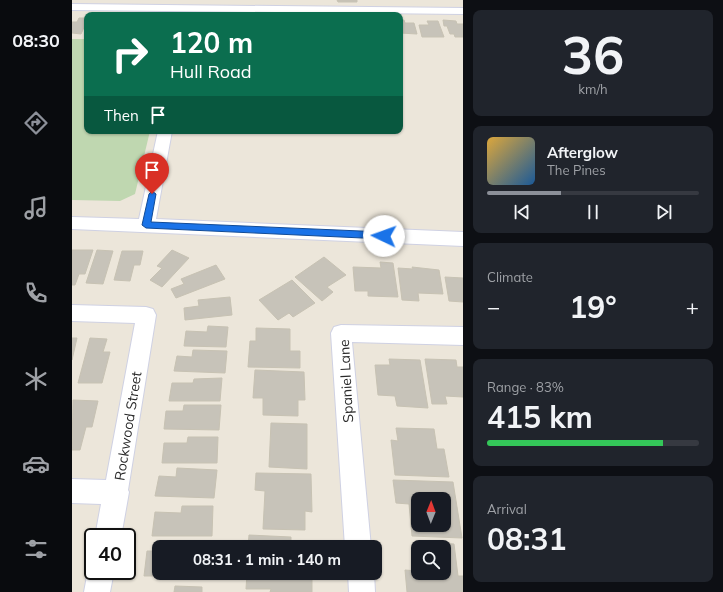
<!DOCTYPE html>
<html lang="en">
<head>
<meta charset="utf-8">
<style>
  :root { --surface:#171b24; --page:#20242c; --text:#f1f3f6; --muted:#9ea1a6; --line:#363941; --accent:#8c9099 }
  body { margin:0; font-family:Mulish,sans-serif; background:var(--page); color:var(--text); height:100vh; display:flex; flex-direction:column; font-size:15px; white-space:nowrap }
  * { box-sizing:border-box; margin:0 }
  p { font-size:13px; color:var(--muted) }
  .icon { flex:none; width:22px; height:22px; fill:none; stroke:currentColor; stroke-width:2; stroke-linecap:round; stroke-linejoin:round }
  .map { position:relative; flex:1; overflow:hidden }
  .details { display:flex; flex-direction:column; gap:10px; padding:10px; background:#0d0f14; width:260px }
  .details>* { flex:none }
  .banner { position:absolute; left:12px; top:12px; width:319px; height:122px; border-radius:8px; box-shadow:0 1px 3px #0004; background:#0b6e4f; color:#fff; overflow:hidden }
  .needle { width:26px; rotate:1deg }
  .controls { position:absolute; left:339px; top:492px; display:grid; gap:8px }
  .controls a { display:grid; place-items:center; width:40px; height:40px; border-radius:8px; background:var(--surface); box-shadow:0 1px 3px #0004; font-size:20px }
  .speed { position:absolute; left:12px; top:528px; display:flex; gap:8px; font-size:20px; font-weight:700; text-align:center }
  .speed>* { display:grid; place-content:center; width:52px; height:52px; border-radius:50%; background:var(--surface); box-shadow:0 1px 3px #0004; line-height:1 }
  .speed .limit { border:2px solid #111; border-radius:6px; background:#fff; color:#111 }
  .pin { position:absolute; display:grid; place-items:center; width:34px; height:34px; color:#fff; margin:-41px -17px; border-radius:50% 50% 50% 0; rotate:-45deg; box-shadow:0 0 4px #0007 }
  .pin .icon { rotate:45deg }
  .me { position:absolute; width:44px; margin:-22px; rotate:273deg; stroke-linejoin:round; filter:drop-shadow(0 0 3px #0008) }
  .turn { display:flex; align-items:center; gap:14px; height:84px; padding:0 20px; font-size:18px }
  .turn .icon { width:52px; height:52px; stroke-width:2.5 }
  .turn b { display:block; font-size:28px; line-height:34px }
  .then { display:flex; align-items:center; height:38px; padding:0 20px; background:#0003; gap:8px; font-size:15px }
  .big { font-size:30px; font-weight:700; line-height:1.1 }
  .details .tile { flex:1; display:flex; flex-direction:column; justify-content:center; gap:6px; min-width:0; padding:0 14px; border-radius:8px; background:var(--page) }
  .details .dial { align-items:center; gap:0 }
  .dial b { font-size:52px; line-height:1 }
  .song { display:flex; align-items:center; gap:12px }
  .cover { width:48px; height:48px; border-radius:6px; background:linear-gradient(135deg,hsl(40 70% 55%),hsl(210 70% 35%)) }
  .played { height:4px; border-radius:2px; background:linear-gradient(90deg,var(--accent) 35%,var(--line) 35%) }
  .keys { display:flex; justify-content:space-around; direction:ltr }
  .heat { display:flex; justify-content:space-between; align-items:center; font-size:22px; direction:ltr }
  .charge { height:6px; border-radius:3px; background:linear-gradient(90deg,#34c759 83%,var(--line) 0) }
  .trip { position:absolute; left:80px; top:540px; width:230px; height:40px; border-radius:8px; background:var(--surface); box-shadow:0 1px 3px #0004; font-weight:700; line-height:40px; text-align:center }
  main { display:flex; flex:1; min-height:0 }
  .tabs { display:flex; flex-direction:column; width:72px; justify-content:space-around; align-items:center; background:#090b0e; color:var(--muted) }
  .tabs .icon { width:28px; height:28px }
  .tabs .on { color:var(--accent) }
  .tabs b { font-size:18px; color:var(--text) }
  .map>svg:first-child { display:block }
  .cemetery { fill:#bfd7b0 }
  .building { fill:#c7c3b9; stroke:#c7c2b3; fill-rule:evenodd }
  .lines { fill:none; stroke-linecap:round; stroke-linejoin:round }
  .minor-casing { stroke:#cfd1e3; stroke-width:2 }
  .minor { fill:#fff; fill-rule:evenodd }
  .route { fill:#1a73e8; stroke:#114b97 }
  .labels { text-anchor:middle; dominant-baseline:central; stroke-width:3; stroke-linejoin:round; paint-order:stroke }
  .street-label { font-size:14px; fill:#292929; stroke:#fff }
</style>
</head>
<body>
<main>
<nav class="tabs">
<b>08:30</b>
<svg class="icon on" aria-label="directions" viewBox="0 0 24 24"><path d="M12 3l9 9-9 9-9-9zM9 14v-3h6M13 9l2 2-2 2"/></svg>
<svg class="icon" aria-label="music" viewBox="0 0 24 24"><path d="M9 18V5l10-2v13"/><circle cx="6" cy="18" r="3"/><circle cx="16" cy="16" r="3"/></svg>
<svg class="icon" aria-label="phone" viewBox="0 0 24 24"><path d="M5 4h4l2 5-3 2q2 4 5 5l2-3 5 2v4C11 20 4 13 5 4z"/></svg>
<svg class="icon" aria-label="climate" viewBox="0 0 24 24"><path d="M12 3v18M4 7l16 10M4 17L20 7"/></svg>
<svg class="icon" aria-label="car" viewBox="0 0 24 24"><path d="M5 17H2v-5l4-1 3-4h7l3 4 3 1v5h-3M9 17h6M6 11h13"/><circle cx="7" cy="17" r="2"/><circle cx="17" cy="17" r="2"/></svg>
<svg class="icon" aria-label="filters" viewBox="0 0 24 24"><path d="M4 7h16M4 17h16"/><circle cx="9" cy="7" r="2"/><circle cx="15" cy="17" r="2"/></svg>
</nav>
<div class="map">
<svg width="391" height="592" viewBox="0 0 391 592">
  <rect width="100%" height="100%" fill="#ece6da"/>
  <!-- cemetery -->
  <path class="cemetery" d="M0,39H15V131H78L63,194L48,201L0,200Z"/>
  <!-- building -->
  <path class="building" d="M265,0H285V2H266Z
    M7,18H15V21L9,34L0,33V22H5Z
    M328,20H332L333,23H342L345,34L328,33Z
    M371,20L384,21L385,24H391V37H383L382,34H378L375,26H372Z
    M355,21H366L372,37H350L347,25H357Z
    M0,250H21L13,274H7L3,285H0Z
    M25,250L41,251L31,284L14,283Z
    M100,250L117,258L90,287L78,280L90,268L85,266Z
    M50,251H71L68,265H62L58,281L42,280Z
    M252,257L274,275L255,287L261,292L250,301L223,277Z
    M308,262L321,263L326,297L296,296V291H283L281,267L309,268Z
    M144,265L153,279L104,298L99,289L112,284L109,279Z
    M340,267L367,270L371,294L346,293L347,301L330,300L326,268L341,269Z
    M373,277L391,278V302L377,301Z
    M220,280L243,303L221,317L217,313L206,320L187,300Z
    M158,297L160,315L113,320L112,308L127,306L126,300Z
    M136,326L156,327L154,347L112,346L114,331L135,332Z
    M184,328L218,329V351H228V368L176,367L178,341H184Z
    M0,338H5L0,360Z
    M18,338L35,339L31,352H38L30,383H6Z
    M121,350L155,351L153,373L102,371L105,356L120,357Z
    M317,359L348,360L356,408L325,406L323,396L306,395L303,365H318Z
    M353,359L384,360L385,367H391V397L373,396L375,404H360Z
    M183,370L232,372L233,400H226V416L191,415V398H181Z
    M150,378L148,401H97L100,383H121L122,379Z
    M1,400L26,401L20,427H14L8,450H0Z
    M112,405H149L147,430L92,429L94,411H111Z
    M199,423L235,424V469L197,467Z
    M324,428L362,429L365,449H372L377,477L323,475L319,440L326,441Z
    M116,437H146L145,463H90L92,443H115Z
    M105,468L145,470L142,498L83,496L87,476L104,477Z
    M184,473L239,474L240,512L233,511V530L191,529L193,491L183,490Z
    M321,480L381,482L390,538L340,536L337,504L324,503ZM346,499H372V525H346Z
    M110,506H141L140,536H80L83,512L109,513Z
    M177,535L219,537V547H176Z
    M351,542L382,544L386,576H391V592H335L333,570L346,571V573H372V547H351Z
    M96,543H139V547H96Z
    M75,551H87V573H137V576H72Z
    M175,573H240V592H198L199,589H174Z
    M103,586L130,587V592H102Z"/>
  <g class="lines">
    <defs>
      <path id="minor" d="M0,4L391,8V14L0,10Z
        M86,131H100L84,219L391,232V246L0,229V217L67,219Z
        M0,305L74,307L81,309L84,315L56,490L57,492L49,537H23L29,504L0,503V479L34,480L63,323L0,321Z
        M269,325L391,327V345L280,342L299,547H273L259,333L262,327Z
        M21,561V571H42L38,592H12L16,571Z
        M276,573H302L303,592H277Z"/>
    </defs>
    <!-- minor casing -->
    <use href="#minor" class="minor-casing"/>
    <!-- minor -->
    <use href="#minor" class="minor"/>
  </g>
  <!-- route -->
  <path class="route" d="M80,191L84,194L79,222L312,232L316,236L312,239L74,228L70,225L77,194Z"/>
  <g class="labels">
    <!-- street labels -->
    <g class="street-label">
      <text transform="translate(274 381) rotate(-93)">Spaniel Lane</text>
      <text transform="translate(56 426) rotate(-81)">Rockwood Street</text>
    </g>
  </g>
</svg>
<div class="controls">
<a><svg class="needle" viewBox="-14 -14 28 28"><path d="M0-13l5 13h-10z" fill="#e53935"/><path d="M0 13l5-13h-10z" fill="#9ea1a6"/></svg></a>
<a><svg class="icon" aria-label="search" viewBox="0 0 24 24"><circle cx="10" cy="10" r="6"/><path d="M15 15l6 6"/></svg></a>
</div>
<div class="speed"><div class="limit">40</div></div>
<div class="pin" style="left:80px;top:194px;background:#d93025"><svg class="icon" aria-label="arrive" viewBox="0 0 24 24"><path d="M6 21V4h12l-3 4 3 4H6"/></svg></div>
<svg class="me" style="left:312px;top:236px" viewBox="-20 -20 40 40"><circle r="19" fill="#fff"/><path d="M0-13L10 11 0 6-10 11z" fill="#1a73e8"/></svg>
<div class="trip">08:31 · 1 min · 140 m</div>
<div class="banner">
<div class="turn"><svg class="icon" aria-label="right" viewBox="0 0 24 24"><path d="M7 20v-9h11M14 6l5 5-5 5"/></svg><div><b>120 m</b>Hull Road</div></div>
<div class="then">Then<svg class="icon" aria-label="arrive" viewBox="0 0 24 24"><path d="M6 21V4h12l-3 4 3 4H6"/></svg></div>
</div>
</div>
<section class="details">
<div class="tile dial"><b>36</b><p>km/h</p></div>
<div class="tile">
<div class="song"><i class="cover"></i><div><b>Afterglow</b><p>The Pines</p></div></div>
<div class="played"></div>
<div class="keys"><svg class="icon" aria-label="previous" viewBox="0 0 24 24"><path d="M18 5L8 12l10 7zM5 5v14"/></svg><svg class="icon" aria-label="pause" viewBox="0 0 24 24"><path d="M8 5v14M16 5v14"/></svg><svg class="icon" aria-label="next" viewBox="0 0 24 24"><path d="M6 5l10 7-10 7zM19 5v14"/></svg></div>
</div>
<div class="tile"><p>Climate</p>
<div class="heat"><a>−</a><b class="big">19°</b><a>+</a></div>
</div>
<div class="tile"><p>Range · 83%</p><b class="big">415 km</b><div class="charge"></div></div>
<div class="tile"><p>Arrival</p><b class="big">08:31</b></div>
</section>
</main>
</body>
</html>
